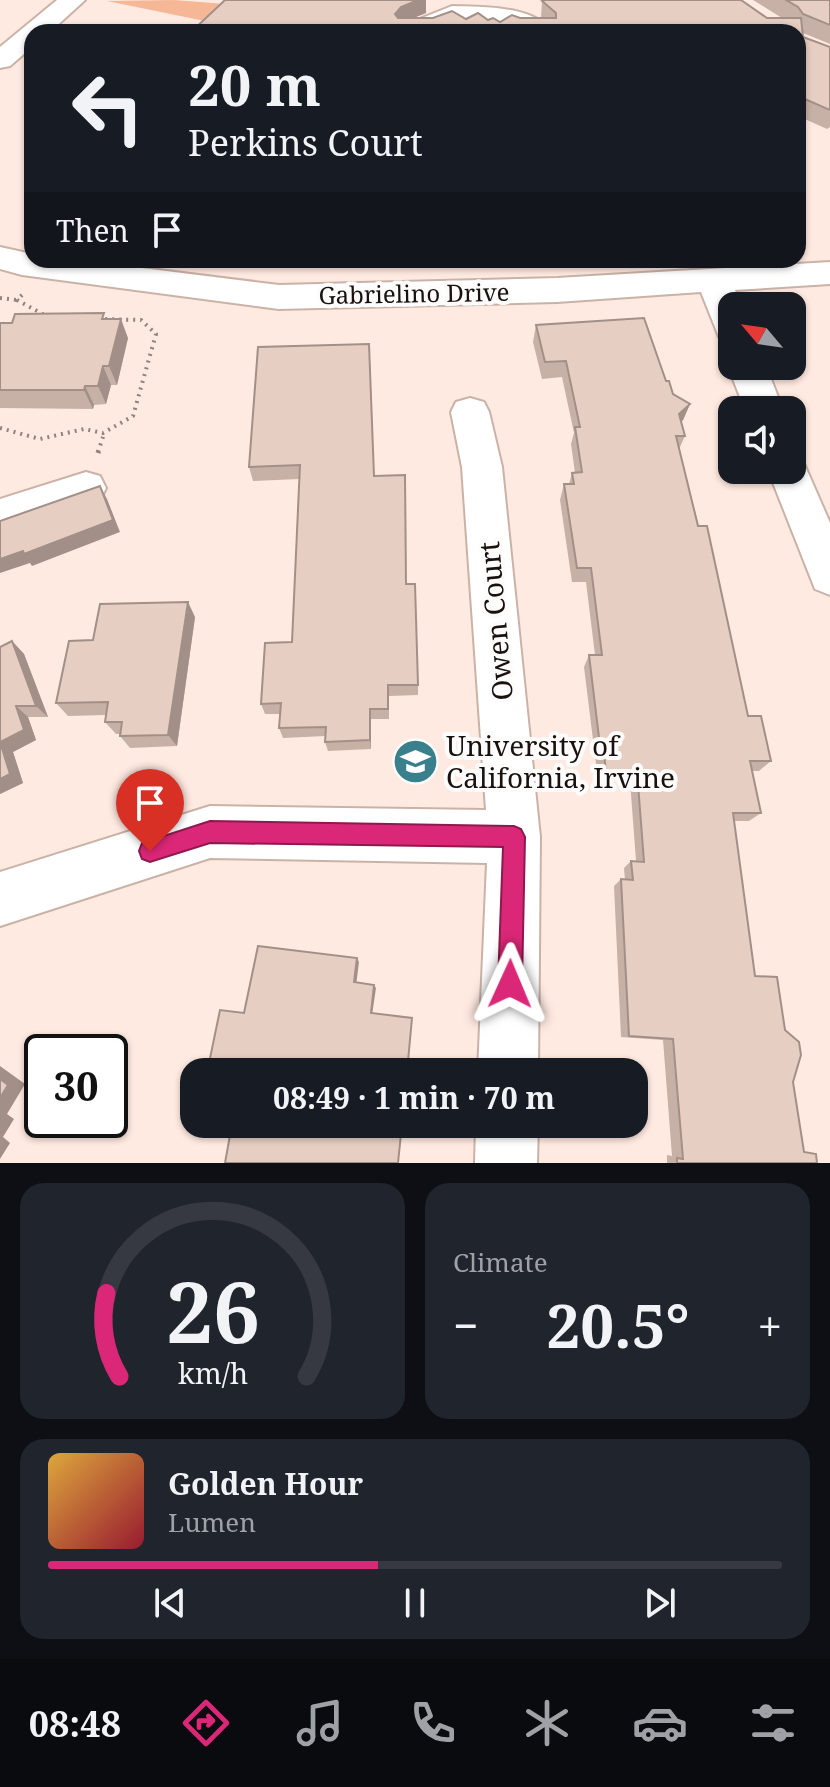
<!DOCTYPE html>
<html lang="en">
<head>
<meta charset="utf-8">
<style>
  :root { --surface:#171b24; --page:#20242c; --text:#f1f3f6; --muted:#9ea1a6; --line:#363941; --accent:#db2777 }
  body { margin:0; font-family:"Noto Serif",serif; background:var(--page); color:var(--text); height:100vh; display:flex; flex-direction:column; font-size:30px; white-space:nowrap }
  * { box-sizing:border-box; margin:0 }
  p { font-size:26px; color:var(--muted) }
  .icon { flex:none; width:44px; height:44px; fill:none; stroke:currentColor; stroke-width:2; stroke-linecap:round; stroke-linejoin:round }
  .map { position:relative; height:1163px; overflow:hidden }
  .side { display:flex; flex-direction:column; gap:20px; padding:20px; background:#0d0f14; flex:1 }
  .side>* { flex:none }
  .top-card { position:absolute; left:24px; top:24px; width:782px; height:244px; border-radius:24px; box-shadow:0 2px 6px #0004; background:#171b24; color:var(--text); overflow:hidden }
  .needle { width:52px; rotate:299deg }
  .controls { position:absolute; left:718px; top:292px; display:grid; gap:16px }
  .controls a { display:grid; place-items:center; width:88px; height:88px; border-radius:16px; background:var(--surface); box-shadow:0 2px 6px #0004; font-size:40px }
  .speed { position:absolute; left:24px; top:1034px; display:flex; gap:16px; font-size:40px; font-weight:700; text-align:center }
  .speed>* { display:grid; place-content:center; width:104px; height:104px; border-radius:50%; background:var(--surface); box-shadow:0 2px 6px #0004; line-height:1 }
  .speed .limit { border:4px solid #111; border-radius:12px; background:#fff; color:#111 }
  .pin { position:absolute; display:grid; place-items:center; width:68px; height:68px; color:#fff; margin:-82px -34px; border-radius:50% 50% 50% 0; rotate:-45deg; box-shadow:0 0 8px #0007 }
  .pin .icon { rotate:45deg }
  .me { position:absolute; width:88px; margin:-44px; rotate:1deg; stroke-linejoin:round; filter:drop-shadow(0 0 6px #0008) }
  .turn { display:flex; align-items:center; gap:28px; height:168px; padding:0 32px; font-size:36px }
  .turn .icon { width:104px; height:104px; stroke-width:2.5 }
  .turn b { display:block; font-size:56px; line-height:68px }
  .then { display:flex; align-items:center; height:76px; padding:0 32px; background:#0003; gap:16px; font-size:30px }
  .big { font-size:60px; font-weight:700; line-height:1.1 }
  .side .tile { flex:1; display:flex; flex-direction:column; justify-content:center; gap:12px; min-width:0; padding:0 28px; border-radius:24px; background:var(--page) }
  .side .dial { align-items:center; gap:0 }
  .dial svg { height:208px; overflow:visible; fill:none; stroke:var(--line); stroke-width:7; stroke-linecap:round; text-anchor:middle }
  .dial text { fill:var(--text); stroke:none }
  .song { display:flex; align-items:center; gap:24px }
  .cover { width:96px; height:96px; border-radius:12px; background:linear-gradient(135deg,hsl(40 70% 55%),hsl(350 70% 35%)) }
  .played { height:8px; border-radius:4px; background:linear-gradient(90deg,var(--accent) 45%,var(--line) 45%) }
  .keys { display:flex; justify-content:space-around; direction:ltr }
  .heat { display:flex; justify-content:space-between; align-items:center; font-size:44px; direction:ltr }
  .side .tiles { flex:1; display:grid; gap:20px; grid-template-columns:1fr 1fr }
  .tile:last-child { grid-column:span 2 }
  .trip { position:absolute; left:180px; top:1058px; width:468px; height:80px; border-radius:24px; background:var(--surface); box-shadow:0 2px 6px #0004; font-weight:700; line-height:80px; text-align:center }
  .menu { display:flex; height:128px; justify-content:space-around; align-items:center; background:#090b0e; color:var(--muted) }
  .menu .icon { width:56px; height:56px }
  .menu .current { color:var(--accent) }
  .menu b { font-size:36px; color:var(--text) }
  .map>svg:first-child { display:block }
  .green { fill:#f6b797 }
  .lines { fill:none; stroke-linecap:round; stroke-linejoin:round }
  .minor-casing { stroke:#cab2a7; stroke-width:4 }
  .path-far1 { stroke:#91827b; stroke-width:4; stroke-dasharray:2 5; stroke-linecap:butt }
  .path { stroke:#91827b; stroke-width:5; stroke-dasharray:2 6; stroke-linecap:butt }
  .minor { fill:#fff; fill-rule:evenodd }
  .wall { fill:#c7b1a7 }
  .shaded-wall { fill:#a29088 }
  .building { fill:#e7cec2; stroke:#a29088; stroke-width:2 }
  .route { fill:#db2777; stroke:#8e194d; stroke-width:2 }
  .labels { text-anchor:middle; dominant-baseline:central; stroke-width:8; stroke-linejoin:round; paint-order:stroke }
  .far-street-label { font-size:24px; fill:#1a110d; stroke:#fcfcfc }
  .street-label { font-size:28px; fill:#1a110d; stroke:#fcfcfc }
  .poi-label { font-size:28px; fill:#1a110d; stroke:#fcfcfc; text-anchor:start }
</style>
</head>
<body>
<div class="map">
<svg width="830" height="1163" viewBox="0 0 830 1163">
  <rect width="100%" height="100%" fill="#ffeae1"/>
  <!-- green -->
  <path class="green" d="M174,0L238,5L328,32H258L107,1Z"/>
  <g class="lines">
    <defs>
      <path id="minor" d="M57,0H85L50,32H32V47L10,66L0,68V47Z
        M452,6C481,7 534,5 552,32H518L500,24L456,22L433,32H398L402,26Z
        M0,247L32,254V260H78L279,285L557,278L830,262V284L735,290L741,306H732V340L719,337L701,292L557,302L279,309L22,275L0,269Z
        M732,360V366H766L783,410H745L728,366Z
        M470,398L484,402L489,412L502,467L540,837L538,1072H478L487,863L210,858L0,926V872L210,806L486,810L462,467L451,412L456,402Z
        M792,455L802,459L830,523V595L815,589L768,470H792Z
        M86,472L100,476L106,488L100,500L0,533V499Z
        M476,1124H538L537,1163H475Z"/>
    </defs>
    <!-- minor casing -->
    <use href="#minor" class="minor-casing"/>
    <!-- path-far1 -->
    <path class="path-far1" d="M22,295L17,300L48,317
      M0,298L17,300
      M0,428L40,439L84,429L103,433L133,416L156,334L141,320L101,319
      M98,452L104,434"/>
    <!-- path -->
    <path class="path" d="M98,453L99,450"/>
    <!-- minor -->
    <use href="#minor" class="minor"/>
  </g>
  <!-- wall -->
  <path class="wall" d="M753,0H830V44L803,33V37L830,47V127L827,129L798,116V32H191L426,13L413,18L466,19L500,22L520,18H541L542,1L767,18H782Z
    M106,319L128,338L117,385H111L106,404L94,405L93,409L0,408V323Z
    M536,325L666,381L673,394L690,404L683,420L681,422L685,436L679,449L748,716L771,761L759,771H752L761,813L749,821H734L755,976L793,1082L804,1152L817,1163H667V1155L672,1156L663,1040L621,1037L614,886L621,879L625,880L624,868L631,861H636L630,781H600L598,764H596L584,667L589,655H595L586,582H572L560,500L564,484H569L572,473H575L571,444L574,433L562,377L542,379L533,342Z
    M258,347L374,476L406,584L418,685V695L389,696V719H371V749L328,751L325,742L326,736L283,738L279,728L281,714H265L261,704L292,642L299,479L253,481L249,467Z
    M195,617L177,746L130,748L120,736V734H116L105,722L106,715L68,716L56,703L93,640Z
    M12,641L24,654L48,717H28L36,740L13,752L23,783L0,794Z"/>
  <!-- shaded-wall -->
  <path class="shaded-wall" d="M418,0H426V13L401,23L395,14L401,7Z
    M121,319L128,338L117,385L109,366Z
    M103,366L111,385L106,404L98,386Z
    M85,386L94,405L93,409L84,390Z
    M690,404L683,420L672,430L679,414Z
    M100,486L107,499L120,532L32,566L30,563L0,573V559Z
    M188,602L195,617L177,746L168,735Z
    M12,641L24,654L48,717L36,706Z
    M16,706L28,717L36,740L13,752L23,783L0,794V742Z
    M370,709L371,719V749L370,740Z
    M357,958L359,962L356,986L354,982Z
    M374,985L376,988L372,1015L371,1013Z
    M0,1066L25,1084L7,1114L14,1119L3,1137L10,1143L0,1159Z"/>
  <!-- building -->
  <path class="building" d="M225,0H418L401,7L395,14L398,18H433L452,11L466,19L478,13L488,20L493,18L500,22L512,15L520,18H556V13L542,1L545,0H741L767,18H801L803,37L830,47V110L798,96V32H300L293,28L288,32H191Z
    M786,0H830V25L803,14L798,7Z
    M104,313L102,319H121L109,366H103L98,386H85L84,390H0V323H12L15,314Z
    M644,318L666,381H669L673,394L690,404L679,414L685,436H676L698,526H707L748,716H761L771,761H750L761,813H733L755,976L777,977L785,1030L799,1042L801,1055L793,1082L804,1152L816,1154L817,1163H677V1158L683,1159L673,1039L629,1036L621,879L633,880L631,861L644,862L637,771H606L604,754H601L589,655H602L591,568H577L564,484H574L572,473L582,472L575,427H580L566,361L545,362L536,325Z
    M369,344L374,476L405,475L406,584H415L418,685H388V709H370V740L325,742L326,727L279,728L281,703L261,704L265,643L292,642L300,465L249,467L258,347Z
    M100,486L113,520L24,554L23,551L0,559V521Z
    M188,602L168,735L120,736L122,722H105L108,702L56,703L69,641L93,640L100,604Z
    M12,641L36,706H16L24,730L0,742V647Z
    M0,742L10,774L0,779Z
    M258,946L357,958L354,982L374,985L371,1013L412,1018L407,1072H239L208,1068L220,1010L244,1013Z
    M0,1079L8,1085L0,1098Z
    M232,1124H402L398,1163H225Z"/>
  <!-- route -->
  <path class="route" d="M210,821L514,826L521,829L525,837L522,984L519,992L510,996L502,992L498,984L503,847L210,843L150,862L142,859L139,851L142,843Z"/>
  <!-- icons -->
  <defs>
    <symbol id="university-disc" viewBox="-11 -11 22 22"><circle r="9.5" fill="#3a7f8c" stroke="#fcfcfc"/><path d="M0-5L7-2L0 1L-7-2ZM-4 1L0 2.5L4 1V4Q0 6-4 4Z" fill="#fff"/></symbol>
  </defs>
  <g fill-rule="evenodd">
    <use href="#university-disc" x="390" y="736" width="51" height="51"/>
  </g>
  <g class="labels">
    <!-- far-street labels -->
    <g class="far-street-label">
      <text transform="translate(414 293) rotate(-1)">Gabrielino Drive</text>
    </g>
    <!-- street labels -->
    <g class="street-label">
      <text transform="translate(495 621) rotate(-95)">Owen Court</text>
    </g>
    <!-- poi labels -->
    <g class="poi-label">
      <text x="446" y="745">University of<tspan x="446" dy="32">California, Irvine</tspan></text>
    </g>
  </g>
</svg>
<div class="controls">
<a><svg class="needle" viewBox="-14 -14 28 28"><path d="M0-13l5 13h-10z" fill="#e53935"/><path d="M0 13l5-13h-10z" fill="#9ea1a6"/></svg></a>
<a><svg class="icon" aria-label="sound" viewBox="0 0 24 24"><path d="M4 9h4l5-4v14l-5-4H4zM17 9q2 3 0 6"/></svg></a>
</div>
<div class="speed"><div class="limit">30</div></div>
<div class="pin" style="left:150px;top:851px;background:#d93025"><svg class="icon" aria-label="arrive" viewBox="0 0 24 24"><path d="M6 21V4h12l-3 4 3 4H6"/></svg></div>
<svg class="me" style="left:510px;top:984px" viewBox="-20 -20 40 40"><path d="M0-17L14 15 0 8-14 15z" fill="#db2777" stroke="#fff" stroke-width="4"/></svg>
<div class="trip">08:49 · 1 min · 70 m</div>
<div class="top-card">
<div class="turn"><svg class="icon" aria-label="left" viewBox="0 0 24 24"><path d="M17 20v-9H6M10 6l-5 5 5 5"/></svg><div><b>20 m</b>Perkins Court</div></div>
<div class="then">Then<svg class="icon" aria-label="arrive" viewBox="0 0 24 24"><path d="M6 21V4h12l-3 4 3 4H6"/></svg></div>
</div>
</div>
<section class="side">
<div class="tiles">
<div class="tile dial"><svg viewBox="0 0 100 80">
<path d="M14 69A42 42 0 1 1 86 69"/>
<path d="M14 69A42 42 0 0 1 9 37" stroke="#db2777"/>
<text x="50" y="56" font-size="32" font-weight="700">26</text>
<text x="50" y="72" font-size="11">km/h</text>
</svg></div>
<div class="tile"><p>Climate</p>
<div class="heat"><a>−</a><b class="big">20.5°</b><a>+</a></div>
</div>
<div class="tile">
<div class="song"><i class="cover"></i><div><b>Golden Hour</b><p>Lumen</p></div></div>
<div class="played"></div>
<div class="keys"><svg class="icon" aria-label="previous" viewBox="0 0 24 24"><path d="M18 5L8 12l10 7zM5 5v14"/></svg><svg class="icon" aria-label="pause" viewBox="0 0 24 24"><path d="M8 5v14M16 5v14"/></svg><svg class="icon" aria-label="next" viewBox="0 0 24 24"><path d="M6 5l10 7-10 7zM19 5v14"/></svg></div>
</div>
</div>
</section>
<nav class="menu">
<b>08:48</b>
<svg class="icon current" aria-label="directions" viewBox="0 0 24 24"><path d="M12 3l9 9-9 9-9-9zM9 14v-3h6M13 9l2 2-2 2"/></svg>
<svg class="icon" aria-label="music" viewBox="0 0 24 24"><path d="M9 18V5l10-2v13"/><circle cx="6" cy="18" r="3"/><circle cx="16" cy="16" r="3"/></svg>
<svg class="icon" aria-label="phone" viewBox="0 0 24 24"><path d="M5 4h4l2 5-3 2q2 4 5 5l2-3 5 2v4C11 20 4 13 5 4z"/></svg>
<svg class="icon" aria-label="climate" viewBox="0 0 24 24"><path d="M12 3v18M4 7l16 10M4 17L20 7"/></svg>
<svg class="icon" aria-label="car" viewBox="0 0 24 24"><path d="M5 17H2v-5l4-1 3-4h7l3 4 3 1v5h-3M9 17h6M6 11h13"/><circle cx="7" cy="17" r="2"/><circle cx="17" cy="17" r="2"/></svg>
<svg class="icon" aria-label="filters" viewBox="0 0 24 24"><path d="M4 7h16M4 17h16"/><circle cx="9" cy="7" r="2"/><circle cx="15" cy="17" r="2"/></svg>
</nav>
</body>
</html>
